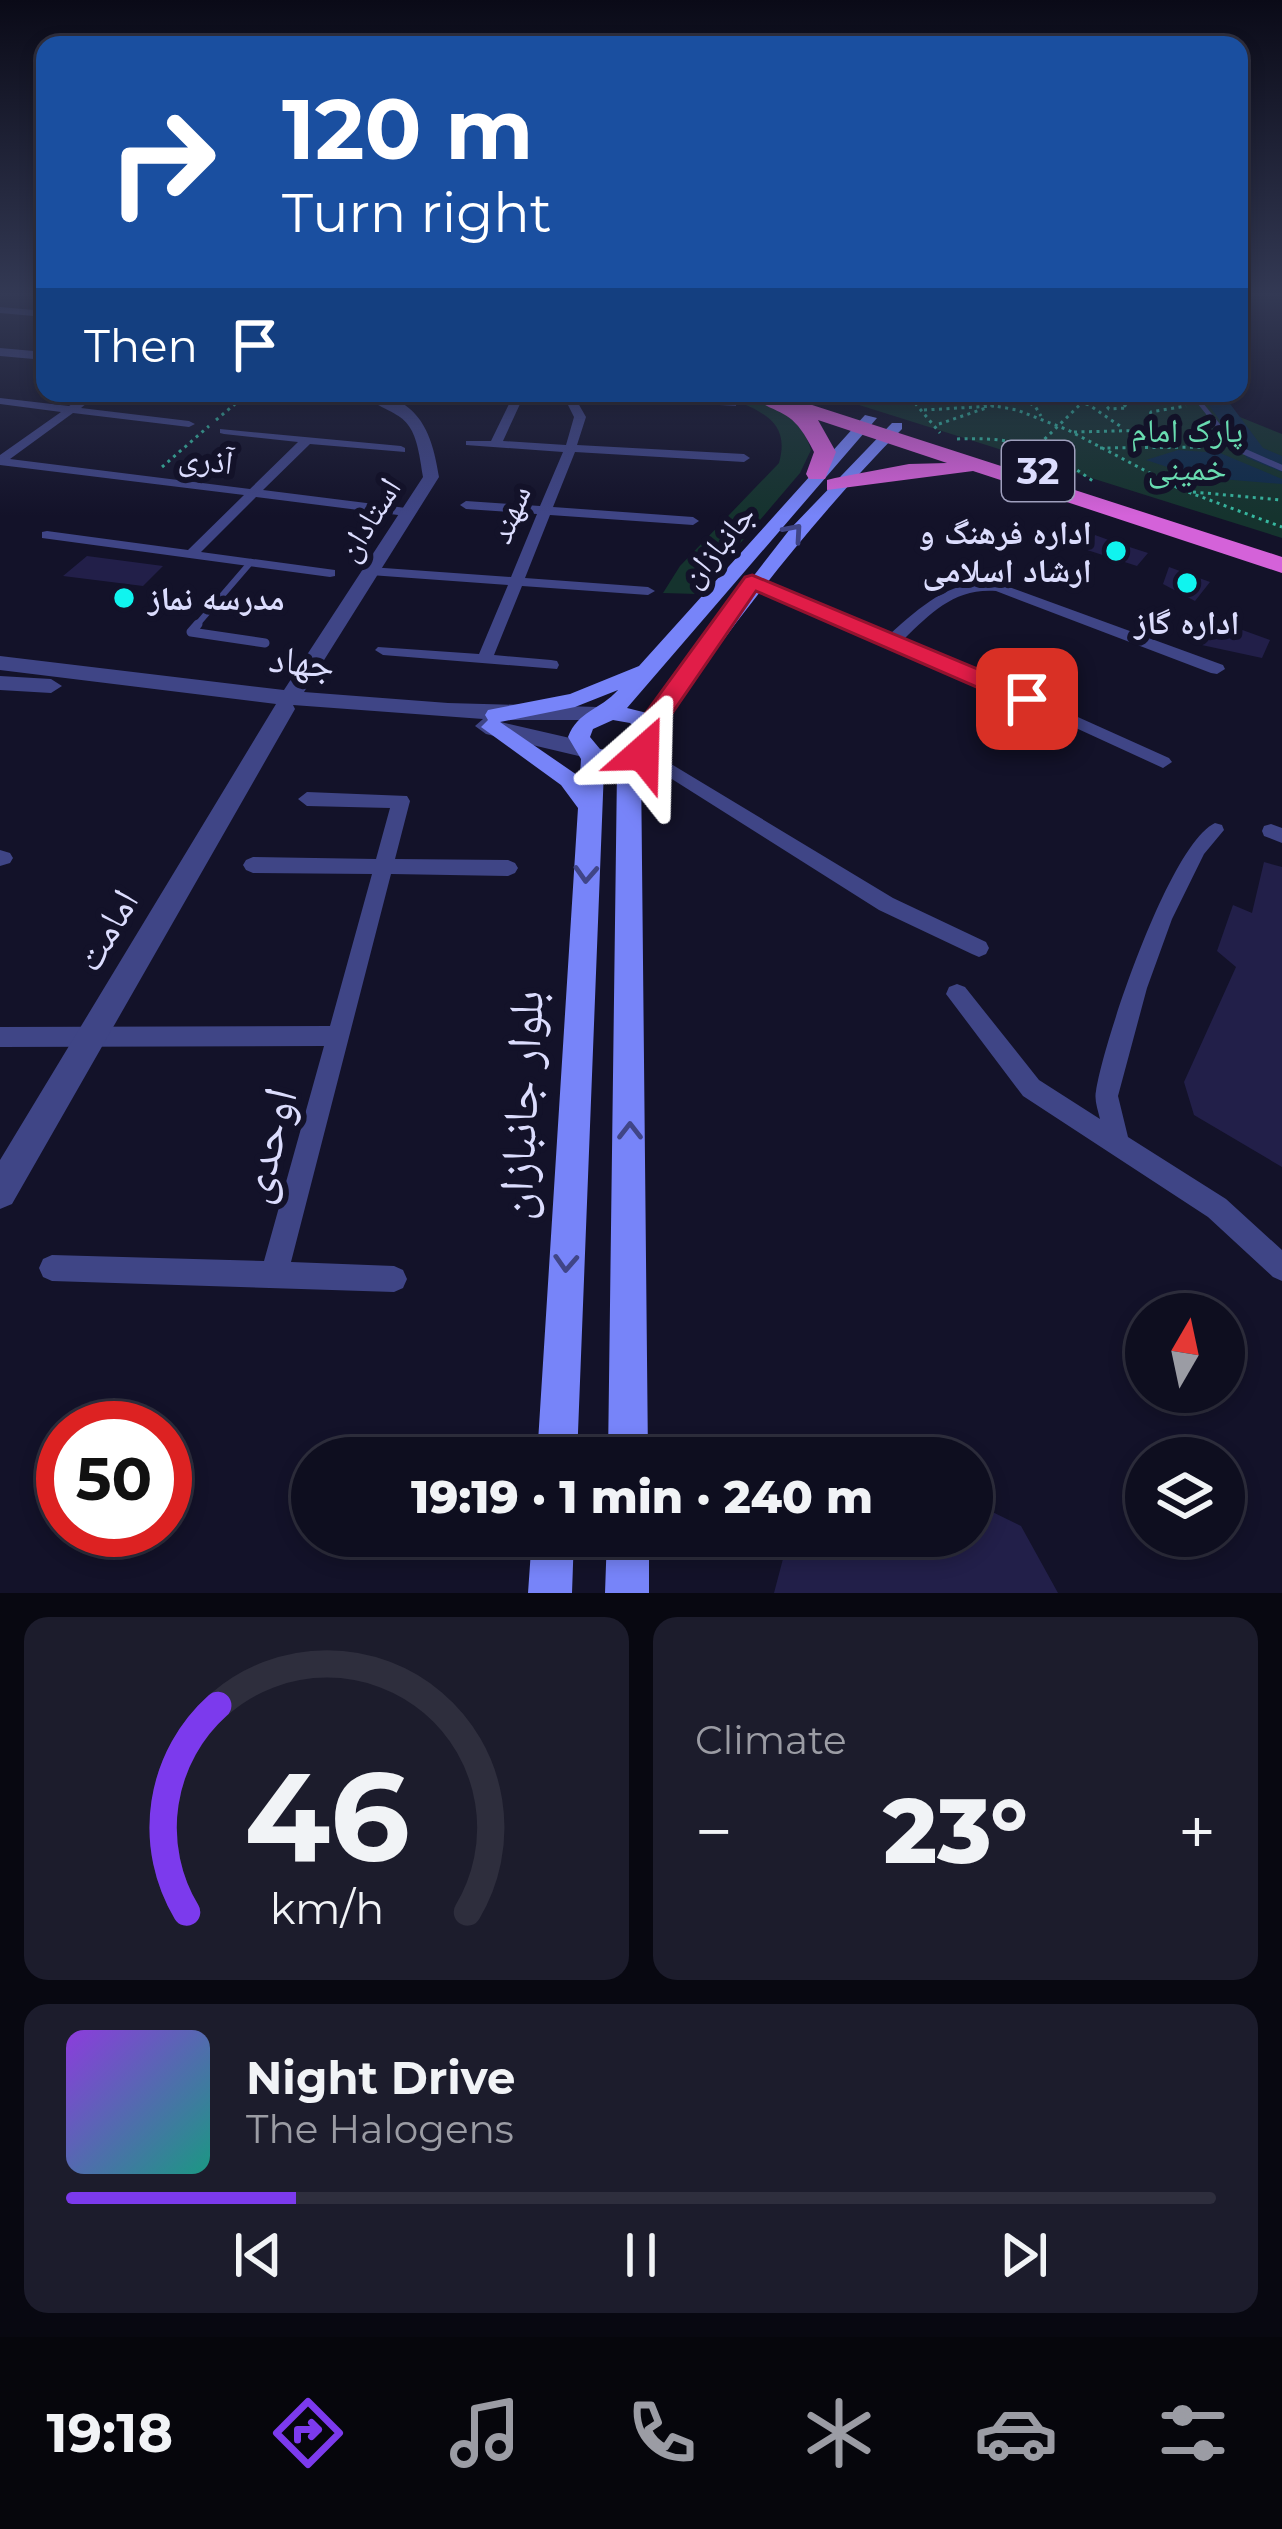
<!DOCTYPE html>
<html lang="en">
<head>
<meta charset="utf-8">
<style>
  :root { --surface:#0e0e1f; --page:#1c1c2c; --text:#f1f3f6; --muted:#9b9ca4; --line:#2e2e3d; --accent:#7c3aed }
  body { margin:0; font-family:Montserrat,"Noto Naskh Arabic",sans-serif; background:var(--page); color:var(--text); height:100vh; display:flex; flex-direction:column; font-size:45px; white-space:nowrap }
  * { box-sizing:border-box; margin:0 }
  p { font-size:39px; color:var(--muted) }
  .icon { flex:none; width:66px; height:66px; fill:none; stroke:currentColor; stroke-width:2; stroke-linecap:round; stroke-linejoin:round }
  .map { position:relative; height:1593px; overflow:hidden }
  .side { display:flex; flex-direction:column; gap:24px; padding:24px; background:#080811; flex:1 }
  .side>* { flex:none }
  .guide { position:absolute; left:36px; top:36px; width:1212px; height:366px; border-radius:24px; box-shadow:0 6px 18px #0003,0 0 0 3px var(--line); background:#1a4fa0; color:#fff; overflow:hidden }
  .needle { width:78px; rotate:9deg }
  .buttons { position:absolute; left:1125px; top:1293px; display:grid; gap:24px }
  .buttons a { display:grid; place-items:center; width:120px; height:120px; border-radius:50%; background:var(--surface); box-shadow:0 6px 18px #0003,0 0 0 3px var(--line); font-size:60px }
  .speed { position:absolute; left:36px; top:1401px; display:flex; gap:24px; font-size:60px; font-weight:700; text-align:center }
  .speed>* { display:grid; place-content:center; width:156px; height:156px; border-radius:50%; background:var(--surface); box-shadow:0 6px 18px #0003,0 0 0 3px var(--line); line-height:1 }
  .speed .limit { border:18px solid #d22; background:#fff; color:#111 }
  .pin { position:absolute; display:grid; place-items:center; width:102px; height:102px; color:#fff; margin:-51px; border-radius:24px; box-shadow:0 6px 18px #0006 }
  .me { position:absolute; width:132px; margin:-66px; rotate:25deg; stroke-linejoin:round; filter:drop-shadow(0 0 9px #0008) }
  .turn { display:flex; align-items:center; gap:42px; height:252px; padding:0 48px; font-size:54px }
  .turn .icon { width:156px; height:156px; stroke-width:2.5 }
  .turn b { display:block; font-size:84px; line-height:102px }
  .then { display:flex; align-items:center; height:114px; padding:0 48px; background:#0003; gap:24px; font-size:45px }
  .big { font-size:90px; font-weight:800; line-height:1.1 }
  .side .tile { flex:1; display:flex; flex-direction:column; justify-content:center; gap:18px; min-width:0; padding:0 42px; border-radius:24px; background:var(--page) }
  .side .dial { align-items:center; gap:0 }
  .dial svg { height:312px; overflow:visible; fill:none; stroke:var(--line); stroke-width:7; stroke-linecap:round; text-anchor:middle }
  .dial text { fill:var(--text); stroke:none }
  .song { display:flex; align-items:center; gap:36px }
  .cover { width:144px; height:144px; border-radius:18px; background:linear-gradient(135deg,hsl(270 70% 55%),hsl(170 70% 35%)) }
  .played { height:12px; border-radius:6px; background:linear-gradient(90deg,var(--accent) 20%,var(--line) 20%) }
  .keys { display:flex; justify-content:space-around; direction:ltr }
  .heat { display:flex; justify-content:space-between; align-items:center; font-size:66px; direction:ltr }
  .side .tiles { flex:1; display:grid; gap:24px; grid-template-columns:1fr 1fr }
  .tile:last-child { grid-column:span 2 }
  .trip { position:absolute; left:291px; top:1437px; width:702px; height:120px; border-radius:60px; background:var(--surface); box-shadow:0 6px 18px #0003,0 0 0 3px var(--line); font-weight:800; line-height:120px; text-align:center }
  .tabs { display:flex; height:192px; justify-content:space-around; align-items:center; background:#06060c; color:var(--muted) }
  .tabs .icon { width:84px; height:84px }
  .tabs .on { color:var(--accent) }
  .tabs b { font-size:54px; color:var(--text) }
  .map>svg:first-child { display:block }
  .green { fill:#15332e }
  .water { fill:#0f2c4a }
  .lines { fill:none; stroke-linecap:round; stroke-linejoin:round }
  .river { fill:#0f2c4a; fill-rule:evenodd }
  .building { fill:#221f49 }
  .path { stroke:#36b79f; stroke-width:3; stroke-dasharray:3 4.5; stroke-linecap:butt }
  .service-far2 { stroke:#3f4586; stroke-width:4.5 }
  .service-far1 { stroke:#3f4586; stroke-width:6 }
  .service { stroke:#3f4586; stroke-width:9 }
  .minor { fill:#3f4586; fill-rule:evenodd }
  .tertiary { fill:#3f4586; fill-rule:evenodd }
  .secondary { fill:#7784f9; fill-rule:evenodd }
  .trunk { fill:#d462d9; fill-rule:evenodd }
  .oneway { stroke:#404587 }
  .route { fill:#e11d48; stroke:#92132f; stroke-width:3 }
  .poi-dot { fill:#10f4ef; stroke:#131229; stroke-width:4.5 }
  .labels { text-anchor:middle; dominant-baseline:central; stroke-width:12; stroke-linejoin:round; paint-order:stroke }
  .far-park-label { font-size:33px; fill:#69dcb1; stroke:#131229 }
  .far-street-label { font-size:33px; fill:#dbdcfd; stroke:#131229 }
  .far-poi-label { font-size:33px; font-weight:bold; fill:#dbdcfd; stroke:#131229; text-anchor:end }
  .shield { fill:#131229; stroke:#9f9fbd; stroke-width:3 }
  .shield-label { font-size:36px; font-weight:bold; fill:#dbdcfd }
  .street-label { font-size:39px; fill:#dbdcfd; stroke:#131229 }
  .near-street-label { font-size:48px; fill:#dbdcfd; stroke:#131229 }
</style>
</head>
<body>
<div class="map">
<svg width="1282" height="1593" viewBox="0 0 1282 1593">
  <rect width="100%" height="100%" fill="#131229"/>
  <!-- green -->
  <path class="green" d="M719,393C760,393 799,409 811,450L800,473L697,594L663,593L680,566L779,463C792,417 755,410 719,393Z
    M821,393H1220L1230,413L1282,434V538Z"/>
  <!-- water -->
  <path class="water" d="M1178,450L1220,453L1282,479V484L1198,477L1146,460Z"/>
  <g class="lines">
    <!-- river -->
    <path class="river" d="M1200,393H1222L1263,448L1282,456V472L1247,458Z"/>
  </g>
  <!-- building -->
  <path class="building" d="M1095,535L1114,542L1148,553L1137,566L1084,549Z
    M87,556L163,566L143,586L63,576Z
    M1169,567L1210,582L1195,601L1163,584Z
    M1201,615L1270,640L1262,658L1197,644L1203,640L1189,633Z
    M1264,862L1282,867V1167L1194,1115L1184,1082L1236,967L1217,951L1233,905L1252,913Z
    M972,1502L1021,1526L1058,1593H774L789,1536H972Z"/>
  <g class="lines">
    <!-- path -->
    <path class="path" d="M887,393L915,403L940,433
      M924,393L1017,410L1068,430L1180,489L1282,527
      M1010,393L1035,406L1041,416
      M1050,393L1089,405L1123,428
      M1088,393L1109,394
      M1111,393L1139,400L1146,393
      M1119,399L1127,408L1109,409L1101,400Z
      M924,410L994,406
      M216,420L248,393
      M939,424L986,408
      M1145,428L1151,412L1186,406
      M1203,429L1216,445
      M1074,432L1159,430L1200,445
      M957,439C1000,437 1031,443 1071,459L1067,463L1093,481
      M1100,448L1216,447
      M1023,460L1090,395
      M162,467L209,426
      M1193,492L1282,500"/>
    <!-- service-far2 -->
    <path class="service-far2" d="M1192,393L1229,439"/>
    <!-- service-far1 -->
    <path class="service-far1" d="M1227,436L1236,448L1282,468
      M195,627L251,562"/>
    <!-- service -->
    <path class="service" d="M198,624L191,632L265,643"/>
    <!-- minor -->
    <path class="minor" d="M0,307L45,311V317L0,313Z
      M87,393H99L81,408L189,421L195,424L189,427L73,413L10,459L250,489L298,442L224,434L220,433V429L401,446L405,448V452L310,444L263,490L406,508L412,512L406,516L256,497L201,552L335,570V576L330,577L42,538V532L47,531L188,550L244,495L0,465V455L61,412L0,404V398L69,406Z
      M412,393L543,400L544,402L539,405L520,404L503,441L566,445L574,417L562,393H620L732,401L736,402V406L574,396L586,417L577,445L744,454L750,458L744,462L575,452L553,507L693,517L699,521L693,525L550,515L525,578L648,587L655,591L648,595L522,586L494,655L551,660L557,661L559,665L557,669L383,655L375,650L378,647L479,654L508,585L370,575L363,571L370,567L511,577L537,514L466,509L460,505L466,501L540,506L563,452L466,445V441H491L509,404L416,398L412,397Z
      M752,578L891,633C924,604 951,579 998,583L1223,665L1225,669L1217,674L1211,673L996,591C955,588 932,612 904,639L1169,758L1172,762L1163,768L913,653L747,585V579Z
      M643,747L893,898L986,942L989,948L986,954L979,957L972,954L879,910L637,757L634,753Z
      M307,792L407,796L410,801L395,859L508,860L515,863L518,868L515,873L508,876L391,874L291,1262L394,1266L403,1270L407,1279L403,1288L394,1292L52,1281L43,1277L39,1268L43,1259L52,1255L264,1261L324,1046L0,1047V1027L330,1026L372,874L253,873L246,870L243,865L246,860L253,857L376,859L390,808L307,806L298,799Z
      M1215,823L1222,825L1224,830L1204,854L1172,919L1147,988L1118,1096L1128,1137L1226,1199L1282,1250V1281L1273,1277L1208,1217L1023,1096L946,994L949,987L957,984L965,987L1039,1080L1100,1119C1098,1110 1094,1100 1096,1091C1104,1039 1170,844 1215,823Z
      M1271,824L1282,828V843L1264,836L1262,831L1264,826Z
      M0,850L10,853L13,858L10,863L0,866Z"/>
    <!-- tertiary -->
    <path class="tertiary" d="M0,348L45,352V360L0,356Z
      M356,393C414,393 431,424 439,477L304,692L448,703L598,707L609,715L606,720H492L583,741L594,749L583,757L486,734L475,726L483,719L293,705L295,709L12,1204L0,1209V1160L276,704L0,670V656L284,690L423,477C414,410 405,422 356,393Z
      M0,676L51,679L62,686L51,693L0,690Z"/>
    <!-- secondary -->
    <path class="secondary" d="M865,415L877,418L627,708L647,713L790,529L892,423H902V429C811,521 734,622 660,728L658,751L641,763L648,1458H608L617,770L604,769L577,1458H537L578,808L561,785L481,727L488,720L485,715L488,710L570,694L639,666ZM618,690C600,710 578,711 568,737L581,759L580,777L500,722L575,707ZM613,720L630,723L638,730L639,742L621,753L600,749L590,737L593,729Z
      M532,1536H574L572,1593H528Z
      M607,1536H649V1593H605Z"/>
    <!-- trunk -->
    <path class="trunk" d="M745,393H775L1282,557V573L973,471L827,490V480L835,478L909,464L947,463L818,420L836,452L825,479H809L806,474L814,452C791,405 780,418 745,393Z"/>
  </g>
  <!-- one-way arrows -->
  <defs><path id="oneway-chevron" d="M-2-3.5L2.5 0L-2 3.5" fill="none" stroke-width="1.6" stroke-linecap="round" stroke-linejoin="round" transform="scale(3)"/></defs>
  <g class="oneway">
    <use href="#oneway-chevron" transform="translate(794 532) rotate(-49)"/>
    <use href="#oneway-chevron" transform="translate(586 874) rotate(93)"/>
    <use href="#oneway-chevron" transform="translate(630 1131) rotate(-90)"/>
    <use href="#oneway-chevron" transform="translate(566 1263) rotate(93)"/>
  </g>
  <!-- sky -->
  <linearGradient id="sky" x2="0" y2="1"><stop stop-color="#0a0a17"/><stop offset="0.57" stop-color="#333954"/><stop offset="1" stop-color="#333954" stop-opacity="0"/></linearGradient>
  <rect width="1282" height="516" fill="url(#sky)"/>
  <!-- route -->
  <path class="route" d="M752,575L1035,693L1039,699L1027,707L1018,705L756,591L662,728L663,745L652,760H634L630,753L637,743L640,721L745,577Z"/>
  <!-- markers -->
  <g class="poi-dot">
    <circle cx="1116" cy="551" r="12"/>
    <circle cx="1187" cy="583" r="12"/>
    <circle cx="124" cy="598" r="12"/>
  </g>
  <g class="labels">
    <!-- far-park labels -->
    <g class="far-park-label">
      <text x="1187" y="430">پارک امام<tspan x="1187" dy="38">خمینی</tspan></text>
    </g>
    <!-- far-street labels -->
    <g class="far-street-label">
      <text transform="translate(206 459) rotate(7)">آذری</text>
      <text transform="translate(509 514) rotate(-68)">سهند</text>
      <text transform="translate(368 519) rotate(-58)">استادان</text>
      <text transform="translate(717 545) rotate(-50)">جانبازان</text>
    </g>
    <!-- far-poi labels -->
    <g class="far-poi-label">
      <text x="1092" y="532">اداره فرهنگ و<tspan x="1092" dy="38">ارشاد اسلامی</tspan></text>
      <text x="148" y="598" text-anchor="start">مدرسه نماز</text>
      <text x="1187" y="622" text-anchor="middle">اداره گاز</text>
    </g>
    <!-- shield labels -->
    <rect class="shield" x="1002" y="441" width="72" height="60" rx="9"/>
    <g class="shield-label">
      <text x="1038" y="471">32</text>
    </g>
    <!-- street labels -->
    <g class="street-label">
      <text transform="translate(302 661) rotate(6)">جهاد</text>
      <text transform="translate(106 930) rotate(-60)">امامت</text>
    </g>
    <!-- near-street labels -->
    <g class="near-street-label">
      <text transform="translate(520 1105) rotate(-87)">بلوار جانبازان</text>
      <text transform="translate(266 1145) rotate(-75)">اوحدی</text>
    </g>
  </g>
</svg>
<div class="buttons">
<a><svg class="needle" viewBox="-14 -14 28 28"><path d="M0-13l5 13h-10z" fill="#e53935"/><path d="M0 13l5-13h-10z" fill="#9b9ca4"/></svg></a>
<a><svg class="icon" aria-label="layers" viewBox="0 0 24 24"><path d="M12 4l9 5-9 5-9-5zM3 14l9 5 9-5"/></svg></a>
</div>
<div class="speed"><div class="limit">50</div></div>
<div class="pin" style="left:1027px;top:699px;background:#d93025"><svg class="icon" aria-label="arrive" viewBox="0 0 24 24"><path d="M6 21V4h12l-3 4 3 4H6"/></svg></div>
<svg class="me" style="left:643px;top:753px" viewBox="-20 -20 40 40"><path d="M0-17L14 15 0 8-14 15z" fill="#e11d48" stroke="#fff" stroke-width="4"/></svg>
<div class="trip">19:19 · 1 min · 240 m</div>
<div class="guide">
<div class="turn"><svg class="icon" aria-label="right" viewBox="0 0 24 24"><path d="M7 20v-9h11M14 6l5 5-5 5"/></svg><div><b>120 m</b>Turn right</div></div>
<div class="then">Then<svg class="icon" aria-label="arrive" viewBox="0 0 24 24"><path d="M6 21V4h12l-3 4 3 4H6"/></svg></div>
</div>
</div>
<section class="side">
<div class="tiles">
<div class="tile dial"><svg viewBox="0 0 100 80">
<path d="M14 69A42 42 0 1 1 86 69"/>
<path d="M14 69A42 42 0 0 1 22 16" stroke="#7c3aed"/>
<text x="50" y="56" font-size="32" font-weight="700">46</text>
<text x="50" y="72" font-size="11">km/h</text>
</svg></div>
<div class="tile"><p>Climate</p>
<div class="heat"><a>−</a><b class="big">23°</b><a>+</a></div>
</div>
<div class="tile">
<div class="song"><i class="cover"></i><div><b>Night Drive</b><p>The Halogens</p></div></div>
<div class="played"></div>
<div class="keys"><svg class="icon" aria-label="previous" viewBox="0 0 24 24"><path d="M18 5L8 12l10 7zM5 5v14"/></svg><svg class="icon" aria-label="pause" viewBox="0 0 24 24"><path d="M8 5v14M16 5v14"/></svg><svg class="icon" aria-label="next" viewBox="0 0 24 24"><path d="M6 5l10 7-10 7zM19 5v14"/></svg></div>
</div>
</div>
</section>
<nav class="tabs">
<b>19:18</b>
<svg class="icon on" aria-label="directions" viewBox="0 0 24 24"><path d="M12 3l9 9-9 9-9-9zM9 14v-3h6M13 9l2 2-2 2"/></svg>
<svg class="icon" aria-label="music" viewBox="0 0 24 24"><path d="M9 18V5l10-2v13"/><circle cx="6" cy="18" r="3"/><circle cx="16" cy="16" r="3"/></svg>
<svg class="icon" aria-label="phone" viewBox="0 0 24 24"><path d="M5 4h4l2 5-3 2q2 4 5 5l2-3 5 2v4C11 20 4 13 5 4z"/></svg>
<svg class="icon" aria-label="climate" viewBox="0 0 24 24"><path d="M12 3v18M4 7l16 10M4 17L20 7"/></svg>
<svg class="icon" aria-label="car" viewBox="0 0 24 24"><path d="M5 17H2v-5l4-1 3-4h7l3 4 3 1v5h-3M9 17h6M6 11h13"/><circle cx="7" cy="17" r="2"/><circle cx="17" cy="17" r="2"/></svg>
<svg class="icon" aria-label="filters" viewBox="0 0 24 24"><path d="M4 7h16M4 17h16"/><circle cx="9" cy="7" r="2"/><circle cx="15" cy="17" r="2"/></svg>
</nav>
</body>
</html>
